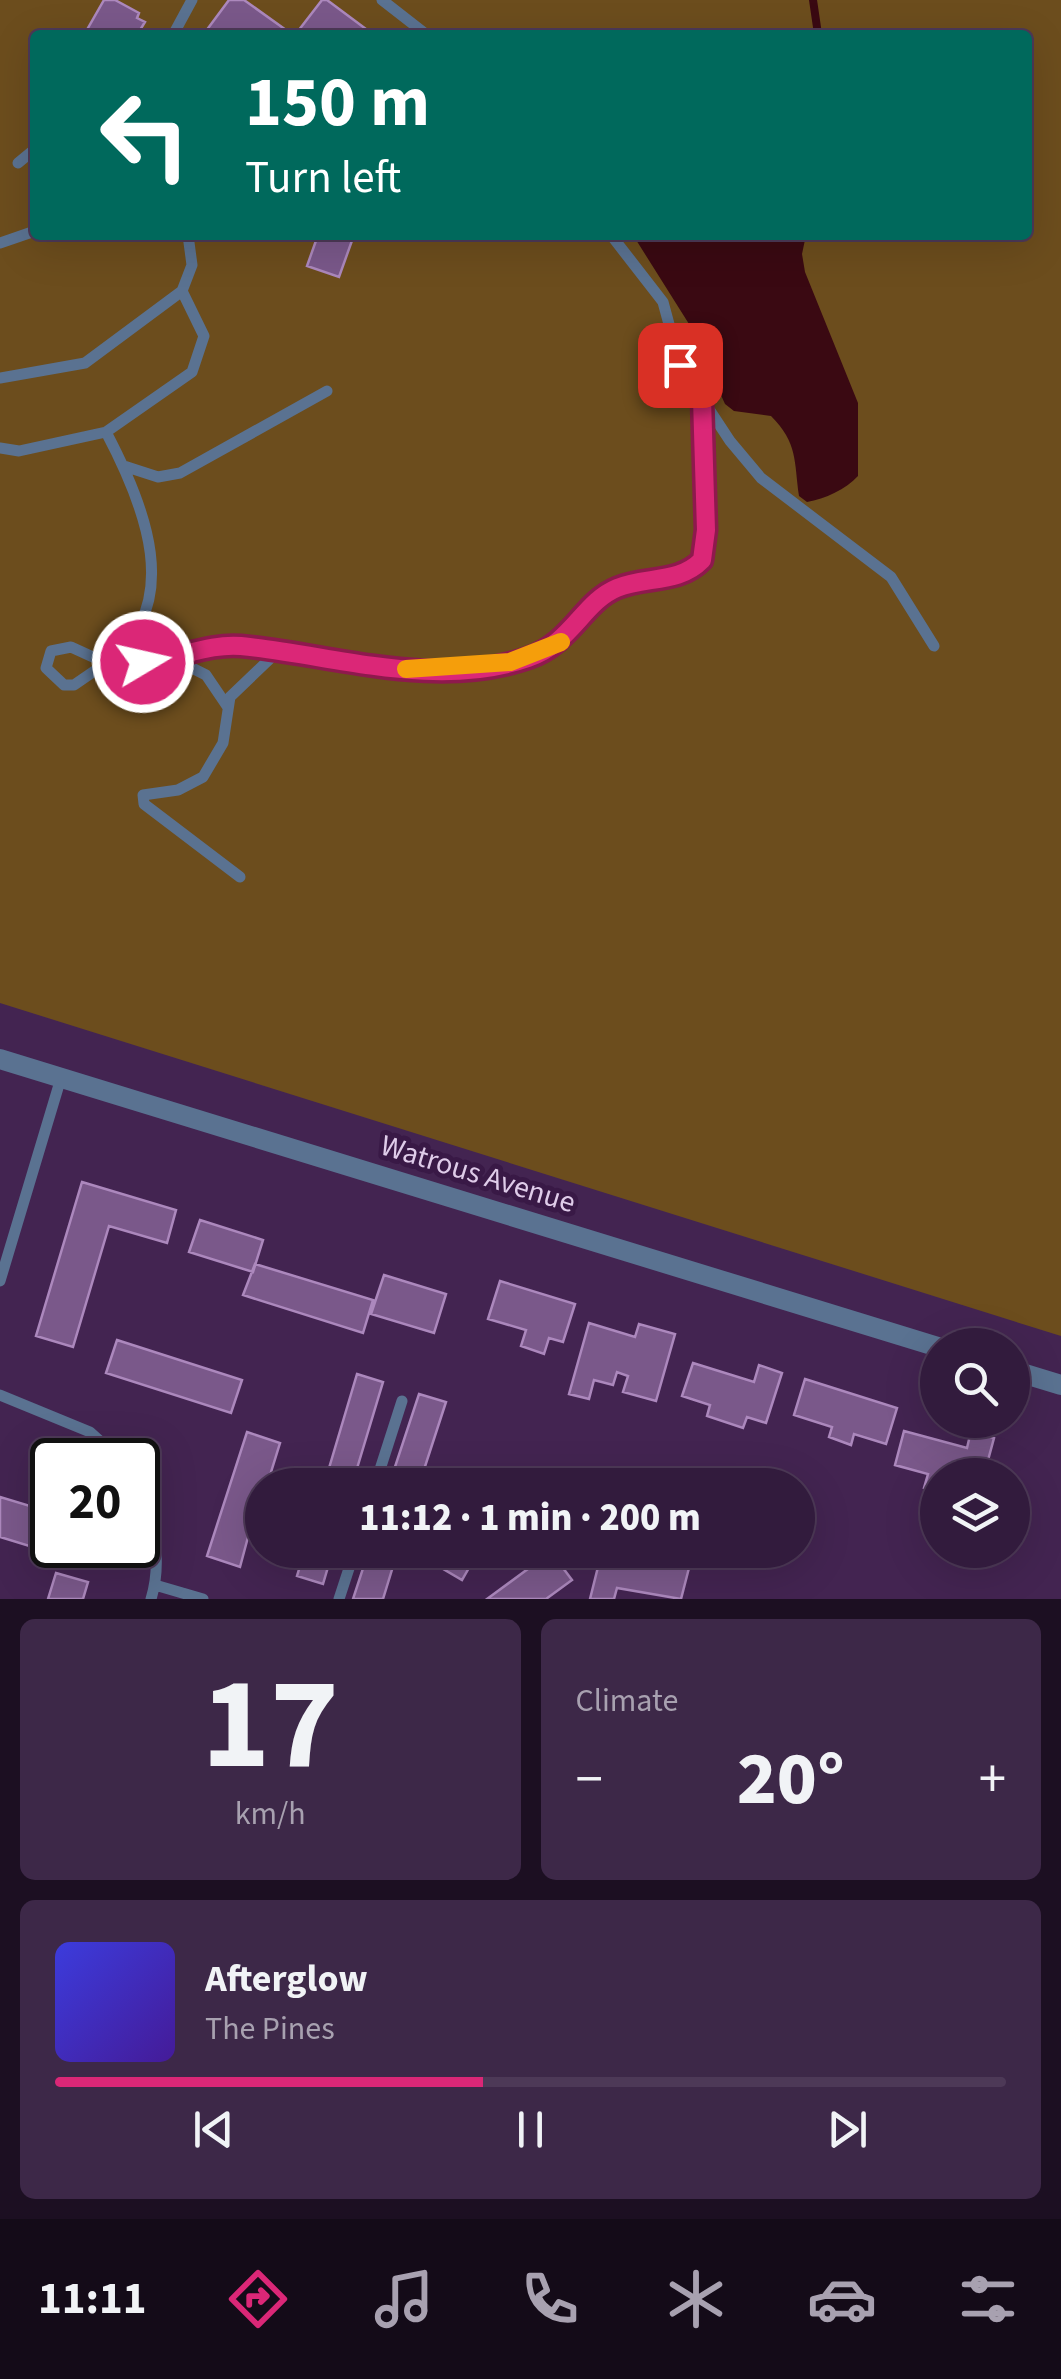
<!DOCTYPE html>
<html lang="en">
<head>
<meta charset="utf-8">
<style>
  :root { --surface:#321b3d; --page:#3d2848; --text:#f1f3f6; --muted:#a8a1b0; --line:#4d3957; --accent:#db2777 }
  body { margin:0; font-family:"Source Sans 3",sans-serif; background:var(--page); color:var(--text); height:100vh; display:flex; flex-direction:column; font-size:38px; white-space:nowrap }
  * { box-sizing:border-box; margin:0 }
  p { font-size:32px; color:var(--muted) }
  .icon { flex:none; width:55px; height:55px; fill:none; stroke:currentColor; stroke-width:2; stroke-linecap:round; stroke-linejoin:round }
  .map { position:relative; height:1599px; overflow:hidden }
  .side { display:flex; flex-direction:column; gap:20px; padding:20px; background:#1c0f22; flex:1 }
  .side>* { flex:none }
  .banner { position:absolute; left:30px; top:30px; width:1002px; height:210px; border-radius:10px; box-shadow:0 10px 40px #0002,0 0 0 2px var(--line); background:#00695c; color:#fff; overflow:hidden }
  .buttons { position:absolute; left:920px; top:1328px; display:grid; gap:20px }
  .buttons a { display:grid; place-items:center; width:110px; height:110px; border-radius:50%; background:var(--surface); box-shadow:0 10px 40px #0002,0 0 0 2px var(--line); font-size:50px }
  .speed { position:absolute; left:30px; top:1438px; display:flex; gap:20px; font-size:50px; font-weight:700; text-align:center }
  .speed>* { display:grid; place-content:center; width:130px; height:130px; border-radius:50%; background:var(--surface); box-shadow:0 10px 40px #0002,0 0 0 2px var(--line); line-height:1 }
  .speed .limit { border:5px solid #111; border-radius:15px; background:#fff; color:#111 }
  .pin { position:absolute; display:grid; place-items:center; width:85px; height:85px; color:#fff; margin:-42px; border-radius:20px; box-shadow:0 5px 15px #0006 }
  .me { position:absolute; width:110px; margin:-55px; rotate:81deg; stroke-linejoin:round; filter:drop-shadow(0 0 8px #0008) }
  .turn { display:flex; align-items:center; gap:35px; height:210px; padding:0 50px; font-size:45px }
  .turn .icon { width:130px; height:130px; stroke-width:2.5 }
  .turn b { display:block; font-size:70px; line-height:85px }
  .big { font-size:75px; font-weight:800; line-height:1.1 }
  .side .card { flex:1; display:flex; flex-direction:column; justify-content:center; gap:15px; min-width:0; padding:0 35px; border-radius:15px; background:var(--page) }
  .side .dial { align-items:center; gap:0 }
  .dial b { font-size:130px; line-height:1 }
  .song { display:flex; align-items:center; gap:30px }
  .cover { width:120px; height:120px; border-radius:15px; background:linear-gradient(135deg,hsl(240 70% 55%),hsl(260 70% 35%)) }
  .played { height:10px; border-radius:5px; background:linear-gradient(90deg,var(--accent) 45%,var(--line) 45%) }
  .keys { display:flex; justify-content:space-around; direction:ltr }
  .heat { display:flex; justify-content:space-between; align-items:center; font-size:55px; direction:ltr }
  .side .tiles { flex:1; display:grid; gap:20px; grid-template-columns:1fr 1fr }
  .card:last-child { grid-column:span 2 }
  .trip { position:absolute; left:245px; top:1468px; width:570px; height:100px; border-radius:50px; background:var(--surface); box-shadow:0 10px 40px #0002,0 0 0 2px var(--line); font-weight:800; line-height:100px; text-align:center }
  .menu { display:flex; height:160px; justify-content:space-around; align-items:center; background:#140b18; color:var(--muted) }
  .menu .icon { width:70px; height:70px }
  .menu .active { color:var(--accent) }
  .menu b { font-size:45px; color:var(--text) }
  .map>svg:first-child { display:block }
  .green { fill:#6c4d1d; fill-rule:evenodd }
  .water { fill:#3a0912 }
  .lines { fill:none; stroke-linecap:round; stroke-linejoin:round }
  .stream { stroke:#3a0912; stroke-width:8 }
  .building { fill:#7a588a; stroke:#ac88bd; stroke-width:2.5 }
  .service { stroke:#5a7291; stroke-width:11 }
  .tertiary { stroke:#5a7291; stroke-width:20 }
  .route-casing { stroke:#8e194d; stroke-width:25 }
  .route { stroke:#db2777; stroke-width:18 }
  .slow { stroke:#f59e0b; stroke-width:18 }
  .labels { text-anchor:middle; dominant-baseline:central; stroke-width:10; stroke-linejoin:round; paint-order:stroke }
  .street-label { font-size:30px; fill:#dfcce9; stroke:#391946 }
</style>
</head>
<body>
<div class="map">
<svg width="1061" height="1599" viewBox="0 0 1061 1599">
  <rect width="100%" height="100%" fill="#432451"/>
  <!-- green -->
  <path class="green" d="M0,0H1061V1336L0,1003ZM35,35H1028V235H35Z"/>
  <!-- water -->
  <path class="water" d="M633,235H806L802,254L805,272L858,403V476C846,489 825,499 807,502L799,496C794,461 798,443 771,416L734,411L725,404L689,324Z"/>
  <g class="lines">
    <!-- stream -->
    <path class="stream" d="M813,0L818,34"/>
  </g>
  <!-- building -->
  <path class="building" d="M104,0H115L139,13L137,18L145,22L137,35H84Z
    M229,0H244L293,35H203Z
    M322,0H327L374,35H295Z
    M318,235H354L339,277L307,266Z
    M82,1182L176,1210L167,1243L109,1226L73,1347L36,1336Z
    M200,1220L263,1240L253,1272L189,1252Z
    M255,1264L373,1300L363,1333L243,1295Z
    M384,1275L446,1294L434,1333L371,1314Z
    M500,1281L575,1304L563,1342L549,1338L544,1354L521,1346L526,1330L488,1319Z
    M589,1323L635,1337L639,1324L675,1334L656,1401L623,1392L628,1376L617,1372L613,1385L594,1380L589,1399L569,1394Z
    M117,1340L242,1380L231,1413L106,1373Z
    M693,1363L754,1382L759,1365L782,1373L766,1423L747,1417L743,1428L707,1416L710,1405L682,1396Z
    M357,1374L383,1382L352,1485H324Z
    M805,1379L897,1408L886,1444L854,1434L851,1445L829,1437L832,1427L794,1415Z
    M419,1394L446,1402L419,1485H389Z
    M904,1431L967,1448L971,1431L994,1438L984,1475H938V1492L924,1488L928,1474L895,1465Z
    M247,1432L280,1443L267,1485H262L240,1567L207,1556Z
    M0,1497L50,1512L39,1549L0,1537Z
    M305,1550H333L323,1584L297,1576Z
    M369,1550H398L383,1599H353Z
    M440,1550H476L478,1552L462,1580L433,1563Z
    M622,1550H655L652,1559L689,1568L681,1599L617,1588L614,1599H590L602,1551L621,1555Z
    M551,1552L572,1580L546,1599H487Z
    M56,1573L88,1582L83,1599H48Z"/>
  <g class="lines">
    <!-- service -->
    <path class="service" d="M382,0L427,35
      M173,35L192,0
      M18,163L35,149
      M611,235L663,302L680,365L730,441L761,478L891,577L934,646
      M0,243L35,231
      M0,378L85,363L182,291L192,265L188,235
      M106,432C144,504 186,605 106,663L71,647L51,651L46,668L64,685H74L106,663L172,659L226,646L400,669L475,668L523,660L561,642L614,588L685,573L702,560L706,530L702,399
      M0,448L19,451L106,432L192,372L204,336L182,291
      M124,466L158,477L180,473L327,391
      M176,660L206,675L227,706
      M240,877L144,804L143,795L178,790L203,777L223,743L230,697L278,651
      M0,1281L61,1078
      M0,1395L90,1432L121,1460
      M375,1485L402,1401
      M138,1486C155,1520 162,1563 151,1599
      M155,1585L203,1599
      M339,1599L355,1550"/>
    <!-- tertiary -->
    <path class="tertiary" d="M0,1059L938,1347
      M1012,1370L1061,1385"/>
  </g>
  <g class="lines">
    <defs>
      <path id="route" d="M143,662C176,660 208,643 241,646C334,655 436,690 528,658C572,643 583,602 617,588C645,576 679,584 702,560L706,530L702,399L680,365"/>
    </defs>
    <!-- route casing -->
    <use href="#route" class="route-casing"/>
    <!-- route -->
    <use href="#route" class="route"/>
    <!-- slow -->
    <path class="slow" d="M406,669L510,662L561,642"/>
  </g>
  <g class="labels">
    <!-- street labels -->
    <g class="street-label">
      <text transform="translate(478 1174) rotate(17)">Watrous Avenue</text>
    </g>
  </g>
</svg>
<div class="buttons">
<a><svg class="icon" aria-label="search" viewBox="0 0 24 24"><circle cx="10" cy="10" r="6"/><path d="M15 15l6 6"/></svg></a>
<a><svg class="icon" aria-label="layers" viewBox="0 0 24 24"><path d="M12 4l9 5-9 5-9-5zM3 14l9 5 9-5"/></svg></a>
</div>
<div class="speed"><div class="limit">20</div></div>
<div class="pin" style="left:680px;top:365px;background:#d93025"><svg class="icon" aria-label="arrive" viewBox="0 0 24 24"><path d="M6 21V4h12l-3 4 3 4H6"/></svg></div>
<svg class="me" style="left:143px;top:662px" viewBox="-20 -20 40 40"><circle r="17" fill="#db2777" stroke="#fff" stroke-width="3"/><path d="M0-11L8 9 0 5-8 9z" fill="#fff"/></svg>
<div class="trip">11:12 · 1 min · 200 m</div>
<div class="banner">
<div class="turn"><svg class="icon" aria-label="left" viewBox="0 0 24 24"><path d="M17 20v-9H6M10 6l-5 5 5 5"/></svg><div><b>150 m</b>Turn left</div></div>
</div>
</div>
<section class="side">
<div class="tiles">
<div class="card dial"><b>17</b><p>km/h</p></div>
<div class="card"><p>Climate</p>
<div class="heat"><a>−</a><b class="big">20°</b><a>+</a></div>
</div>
<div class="card">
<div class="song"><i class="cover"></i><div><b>Afterglow</b><p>The Pines</p></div></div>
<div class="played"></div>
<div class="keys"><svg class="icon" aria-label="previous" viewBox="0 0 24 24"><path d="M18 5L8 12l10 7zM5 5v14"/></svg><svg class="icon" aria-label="pause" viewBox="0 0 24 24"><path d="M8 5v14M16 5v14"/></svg><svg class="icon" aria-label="next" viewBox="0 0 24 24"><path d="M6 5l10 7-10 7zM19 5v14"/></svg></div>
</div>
</div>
</section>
<nav class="menu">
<b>11:11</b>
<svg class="icon active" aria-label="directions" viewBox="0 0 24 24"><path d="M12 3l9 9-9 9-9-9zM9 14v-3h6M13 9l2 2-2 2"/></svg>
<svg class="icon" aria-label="music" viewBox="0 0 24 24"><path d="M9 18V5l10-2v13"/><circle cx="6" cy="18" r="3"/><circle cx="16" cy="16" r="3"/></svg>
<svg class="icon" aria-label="phone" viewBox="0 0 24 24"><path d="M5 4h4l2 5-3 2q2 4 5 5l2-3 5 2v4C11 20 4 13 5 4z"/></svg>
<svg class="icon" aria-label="climate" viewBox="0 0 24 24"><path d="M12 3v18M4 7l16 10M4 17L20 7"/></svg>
<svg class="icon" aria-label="car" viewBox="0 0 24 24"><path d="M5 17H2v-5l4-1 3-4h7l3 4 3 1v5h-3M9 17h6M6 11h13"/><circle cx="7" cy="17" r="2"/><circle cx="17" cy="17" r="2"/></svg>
<svg class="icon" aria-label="filters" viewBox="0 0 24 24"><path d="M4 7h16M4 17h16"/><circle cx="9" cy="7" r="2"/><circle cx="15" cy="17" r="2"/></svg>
</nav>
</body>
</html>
